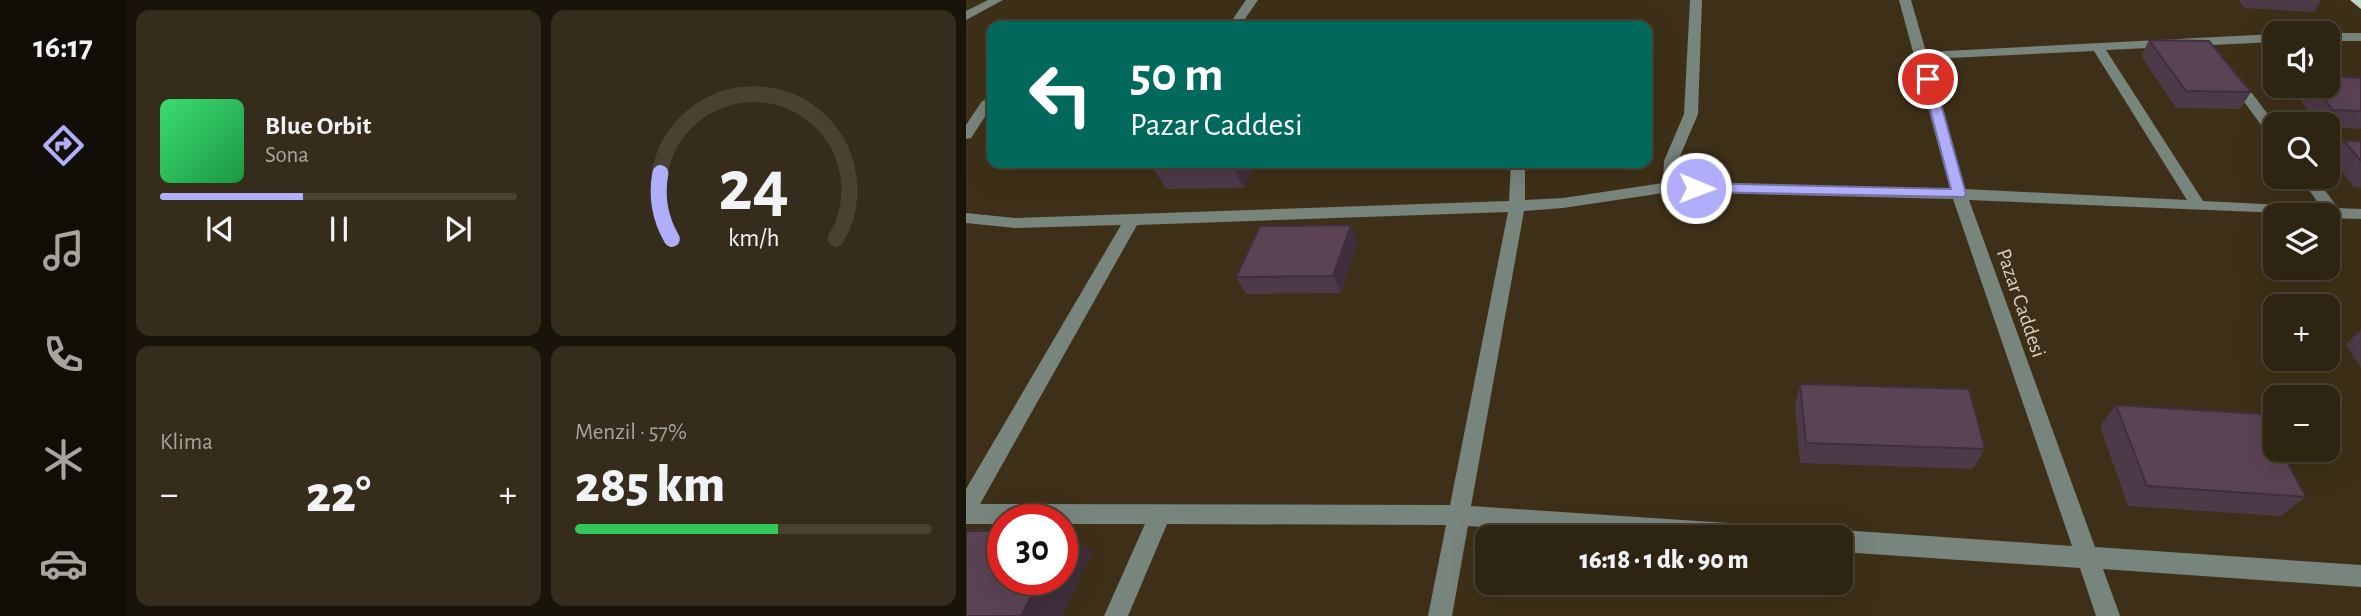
<!DOCTYPE html>
<html lang="tr">
<head>
<meta charset="utf-8">
<style>
  :root { --surface:#2e2412; --page:#362c1b; --text:#f1f3f6; --muted:#a7a49f; --line:#494132; --accent:#b0aefa }
  body { margin:0; font-family:"Alegreya Sans",sans-serif; background:var(--page); color:var(--text); height:100vh; display:flex; flex-direction:column; font-size:26px; white-space:nowrap }
  * { box-sizing:border-box; margin:0 }
  p { font-size:23px; color:var(--muted) }
  .icon { flex:none; width:38px; height:38px; fill:none; stroke:currentColor; stroke-width:2; stroke-linecap:round; stroke-linejoin:round }
  .map { position:relative; flex:1; overflow:hidden }
  .panel { display:flex; flex-direction:column; gap:10px; padding:10px; background:#19140a; width:840px }
  .panel>* { flex:none }
  .guide { position:absolute; left:21px; top:21px; width:665px; height:147px; border-radius:14px; box-shadow:0 7px 28px #0002,0 0 0 2px var(--line); background:#00695c; color:#fff; overflow:hidden }
  .fabs { position:absolute; left:1297px; top:21px; display:grid; gap:14px }
  .fabs a { display:grid; place-items:center; width:77px; height:77px; border-radius:14px; background:var(--surface); box-shadow:0 7px 28px #0002,0 0 0 2px var(--line); font-size:35px }
  .speed { position:absolute; left:21px; top:504px; display:flex; gap:14px; font-size:35px; font-weight:700; text-align:center }
  .speed>* { display:grid; place-content:center; width:91px; height:91px; border-radius:50%; background:var(--surface); box-shadow:0 7px 28px #0002,0 0 0 2px var(--line); line-height:1 }
  .speed .limit { border:10px solid #d22; background:#fff; color:#111 }
  .pin { position:absolute; display:grid; place-items:center; width:60px; height:60px; color:#fff; margin:-30px; border:4px solid #fff; border-radius:50%; box-shadow:0 2px 7px #0007 }
  .me { position:absolute; width:77px; margin:-38px; rotate:91deg; stroke-linejoin:round; filter:drop-shadow(0 0 5px #0008) }
  .turn { display:flex; align-items:center; gap:24px; height:147px; padding:0 28px; font-size:32px }
  .turn .icon { width:91px; height:91px; stroke-width:2.5 }
  .turn b { display:block; font-size:49px; line-height:60px }
  .big { font-size:52px; font-weight:800; line-height:1.1 }
  .panel .card { flex:1; display:flex; flex-direction:column; justify-content:center; gap:10px; min-width:0; padding:0 24px; border-radius:14px; background:var(--page) }
  .panel .dial { align-items:center; gap:0 }
  .dial svg { height:182px; overflow:visible; fill:none; stroke:var(--line); stroke-width:7; stroke-linecap:round; text-anchor:middle }
  .dial text { fill:var(--text); stroke:none }
  .song { display:flex; align-items:center; gap:21px }
  .cover { width:84px; height:84px; border-radius:10px; background:linear-gradient(135deg,hsl(140 70% 55%),hsl(140 70% 35%)) }
  .played { height:7px; border-radius:4px; background:linear-gradient(90deg,var(--accent) 40%,var(--line) 40%) }
  .keys { display:flex; justify-content:space-around; direction:ltr }
  .heat { display:flex; justify-content:space-between; align-items:center; font-size:38px; direction:ltr }
  .charge { height:10px; border-radius:5px; background:linear-gradient(90deg,#34c759 57%,var(--line) 0) }
  .panel .tiles { flex:1; display:grid; gap:10px; grid-template-columns:repeat(2,1fr) }
  .trip { position:absolute; left:509px; top:525px; width:378px; height:70px; border-radius:14px; background:var(--surface); box-shadow:0 7px 28px #0002,0 0 0 2px var(--line); font-weight:800; line-height:70px; text-align:center }
  main { display:flex; flex:1; min-height:0 }
  .tab-bar { display:flex; flex-direction:column; width:126px; justify-content:space-around; align-items:center; background:#120e07; color:var(--muted) }
  .tab-bar .icon { width:49px; height:49px }
  .tab-bar .on { color:var(--accent) }
  .tab-bar b { font-size:32px; color:var(--text) }
  .map>svg:first-child { display:block }
  .lines { fill:none; stroke-linecap:round; stroke-linejoin:round }
  .minor { fill:#78857d; fill-rule:evenodd }
  .major { fill:#bcd7c8; fill-rule:evenodd }
  .wall { fill:#4d3a49 }
  .shaded-wall { fill:#3f2f3c }
  .building { fill:#5a4355; stroke:#3f2f3c; stroke-width:2 }
  .route { fill:#b0aefa; stroke:#7271a2; stroke-width:2 }
  .labels { text-anchor:middle; dominant-baseline:central; stroke-width:7; stroke-linejoin:round; paint-order:stroke }
  .street-label { font-size:21px; fill:#dad1c3; stroke:#3e3018 }
</style>
</head>
<body>
<main>
<nav class="tab-bar">
<b>16:17</b>
<svg class="icon on" aria-label="directions" viewBox="0 0 24 24"><path d="M12 3l9 9-9 9-9-9zM9 14v-3h6M13 9l2 2-2 2"/></svg>
<svg class="icon" aria-label="music" viewBox="0 0 24 24"><path d="M9 18V5l10-2v13"/><circle cx="6" cy="18" r="3"/><circle cx="16" cy="16" r="3"/></svg>
<svg class="icon" aria-label="phone" viewBox="0 0 24 24"><path d="M5 4h4l2 5-3 2q2 4 5 5l2-3 5 2v4C11 20 4 13 5 4z"/></svg>
<svg class="icon" aria-label="climate" viewBox="0 0 24 24"><path d="M12 3v18M4 7l16 10M4 17L20 7"/></svg>
<svg class="icon" aria-label="car" viewBox="0 0 24 24"><path d="M5 17H2v-5l4-1 3-4h7l3 4 3 1v5h-3M9 17h6M6 11h13"/><circle cx="7" cy="17" r="2"/><circle cx="17" cy="17" r="2"/></svg>
</nav>
<section class="panel">
<div class="tiles">
<div class="card">
<div class="song"><i class="cover"></i><div><b>Blue Orbit</b><p>Sona</p></div></div>
<div class="played"></div>
<div class="keys"><svg class="icon" aria-label="previous" viewBox="0 0 24 24"><path d="M18 5L8 12l10 7zM5 5v14"/></svg><svg class="icon" aria-label="pause" viewBox="0 0 24 24"><path d="M8 5v14M16 5v14"/></svg><svg class="icon" aria-label="next" viewBox="0 0 24 24"><path d="M6 5l10 7-10 7zM19 5v14"/></svg></div>
</div>
<div class="card dial"><svg viewBox="0 0 100 80">
<path d="M14 69A42 42 0 1 1 86 69"/>
<path d="M14 69A42 42 0 0 1 9 40" stroke="#b0aefa"/>
<text x="50" y="56" font-size="32" font-weight="700">24</text>
<text x="50" y="72" font-size="11">km/h</text>
</svg></div>
<div class="card"><p>Klima</p>
<div class="heat"><a>−</a><b class="big">22°</b><a>+</a></div>
</div>
<div class="card"><p>Menzil · 57%</p><b class="big">285 km</b><div class="charge"></div></div>
</div>
</section>
<div class="map">
<svg width="1395" height="616" viewBox="0 0 1395 616">
  <rect width="100%" height="100%" fill="#3e3018"/>
  <g class="lines">
    <!-- minor -->
    <path class="minor" d="M22,0H37L0,20V11Z
      M280,0H292L274,26H262Z
      M724,0H736L732,114L712,161V182L984,189L933,0H945L960,52L1309,34V42L1140,50L1237,201L1355,207L1334,177H1349L1372,208L1395,209V219L1362,218V215L1003,200L1129,547L1395,565V587L1137,569L1154,616H1130L1114,568L875,552V537H866L875,530L1106,546L987,199L704,192L597,208L558,211L505,506L823,527L831,530L834,537H673L502,526L486,616H462L480,525L201,524L162,616H138L179,524H96V520H37V524H0V489L155,225L49,228L0,223V213L49,218L543,201L545,163H559V200L597,198L697,183L698,161L718,114ZM1128,51L1221,200L999,189L962,59ZM542,212L484,505L14,504L171,225Z
      M1362,33H1395V41H1362Z
      M1269,76L1274,77L1309,124V138L1304,137L1262,80Z
      M21,100L26,101V106L5,138L0,139V125L16,101Z"/>
    <!-- major -->
    <path class="major" d="M1384,0H1395V9Z"/>
  </g>
  <!-- wall -->
  <path class="wall" d="M1272,0H1355L1348,12L1279,8Z
    M1183,40L1285,92L1274,109L1210,108L1175,56Z
    M1395,78V129L1362,127V124H1352L1328,91L1332,86H1362Z
    M1378,141H1395V188L1388,187L1365,157Z
    M188,163H291L278,188L200,189L186,166Z
    M392,242L375,293L280,294L270,277Z
    M1395,330V368L1380,344Z
    M834,384L1019,449L1007,469L834,463L829,405Z
    M1150,405L1340,497L1314,516L1162,506L1134,426Z"/>
  <!-- shaded-wall -->
  <path class="shaded-wall" d="M267,163H291L278,188L266,165Z
    M385,225L392,242L375,293L367,276Z
    M98,531L126,552L96,616H55L74,579H96V534Z"/>
  <!-- building -->
  <path class="building" d="M1183,40L1243,41L1285,92L1220,91Z
    M1362,76L1395,78V111L1367,110L1348,86H1362Z
    M1378,141H1395V161Z
    M188,163H267L266,165L186,166Z
    M385,225L367,276L270,277L294,226Z
    M834,384L1003,389L1019,449L840,443Z
    M1150,405L1296,414L1309,438V450H1315L1340,497L1181,486Z
    M0,531H37V579H74L55,616H0Z"/>
  <!-- route -->
  <path class="route" d="M962,75L968,79L1000,194L998,197L730,192L724,188L730,183L985,189L956,79Z"/>
  <g class="labels">
    <!-- street labels -->
    <g class="street-label">
      <text transform="translate(1055 303) rotate(71)">Pazar Caddesi</text>
    </g>
  </g>
</svg>
<div class="fabs">
<a><svg class="icon" aria-label="sound" viewBox="0 0 24 24"><path d="M4 9h4l5-4v14l-5-4H4zM17 9q2 3 0 6"/></svg></a>
<a><svg class="icon" aria-label="search" viewBox="0 0 24 24"><circle cx="10" cy="10" r="6"/><path d="M15 15l6 6"/></svg></a>
<a><svg class="icon" aria-label="layers" viewBox="0 0 24 24"><path d="M12 4l9 5-9 5-9-5zM3 14l9 5 9-5"/></svg></a>
<a>+</a>
<a>−</a>
</div>
<div class="speed"><div class="limit">30</div></div>
<div class="pin" style="left:962px;top:79px;background:#d93025"><svg class="icon" aria-label="arrive" viewBox="0 0 24 24"><path d="M6 21V4h12l-3 4 3 4H6"/></svg></div>
<svg class="me" style="left:730px;top:188px" viewBox="-20 -20 40 40"><circle r="17" fill="#b0aefa" stroke="#fff" stroke-width="3"/><path d="M0-11L8 9 0 5-8 9z" fill="#fff"/></svg>
<div class="trip">16:18 · 1 dk · 90 m</div>
<div class="guide">
<div class="turn"><svg class="icon" aria-label="left" viewBox="0 0 24 24"><path d="M17 20v-9H6M10 6l-5 5 5 5"/></svg><div><b>50 m</b>Pazar Caddesi</div></div>
</div>
</div>
</main>
</body>
</html>
